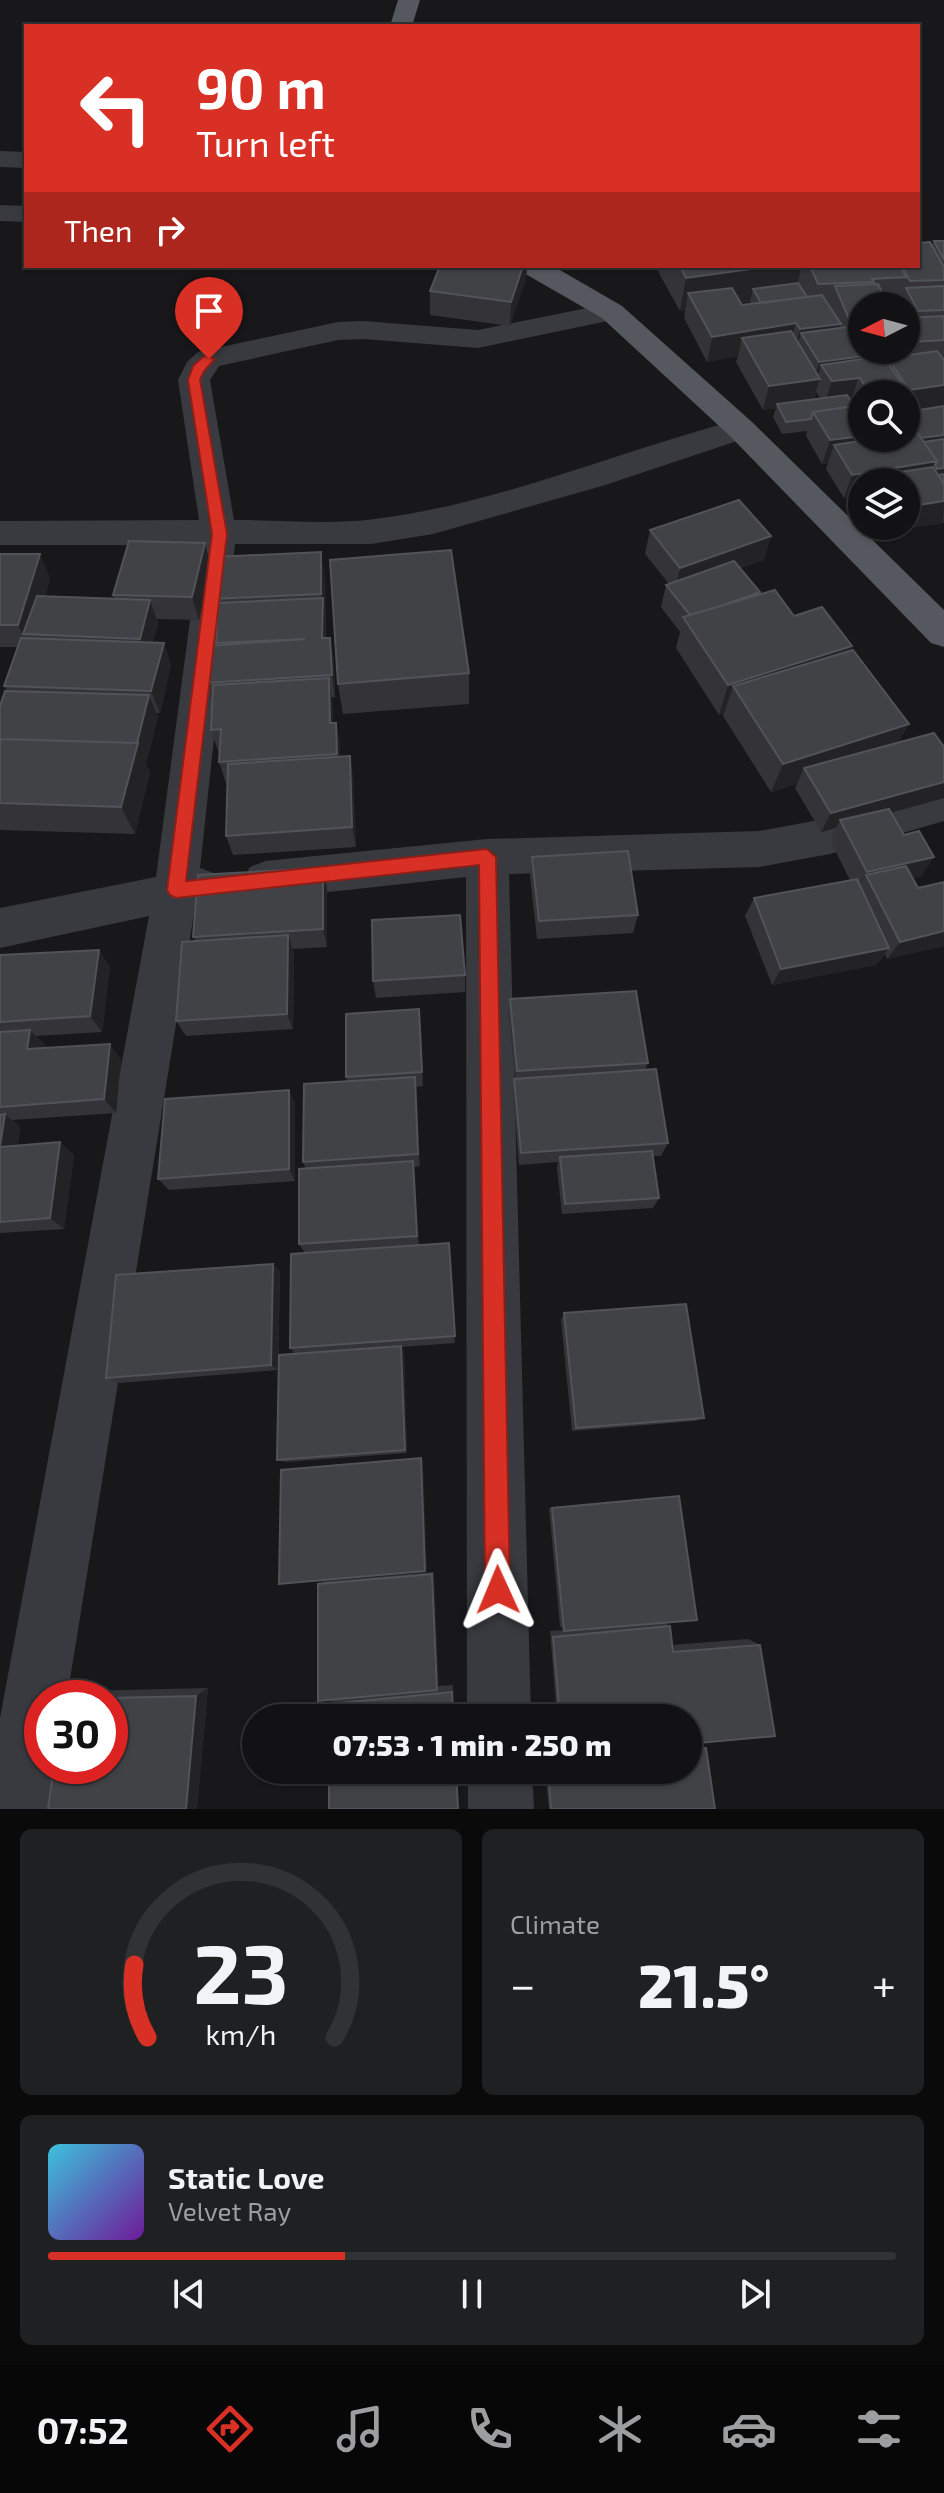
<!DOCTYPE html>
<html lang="en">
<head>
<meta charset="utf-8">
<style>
  :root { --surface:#121214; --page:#1f2022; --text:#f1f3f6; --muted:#9c9ea0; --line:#313234; --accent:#d93025 }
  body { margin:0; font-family:"Exo 2",sans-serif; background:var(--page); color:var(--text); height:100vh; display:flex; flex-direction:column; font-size:30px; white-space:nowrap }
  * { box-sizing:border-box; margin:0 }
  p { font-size:26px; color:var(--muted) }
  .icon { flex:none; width:44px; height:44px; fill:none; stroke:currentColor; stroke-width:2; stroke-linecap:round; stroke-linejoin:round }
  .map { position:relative; height:1809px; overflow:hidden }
  .details { display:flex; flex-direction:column; gap:20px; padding:20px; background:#0a0a0b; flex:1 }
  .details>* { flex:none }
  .top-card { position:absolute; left:24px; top:24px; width:896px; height:244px; border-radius:0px; box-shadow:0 2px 6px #0004,0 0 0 2px var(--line); background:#d93025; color:#fff; overflow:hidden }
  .needle { width:52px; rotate:264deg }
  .fabs { position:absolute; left:848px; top:292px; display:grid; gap:16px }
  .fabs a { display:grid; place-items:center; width:72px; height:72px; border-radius:50%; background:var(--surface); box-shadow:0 2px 6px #0004,0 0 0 2px var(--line); font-size:40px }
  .speed { position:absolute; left:24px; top:1680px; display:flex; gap:16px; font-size:40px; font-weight:700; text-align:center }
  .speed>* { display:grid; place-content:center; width:104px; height:104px; border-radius:50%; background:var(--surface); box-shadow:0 2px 6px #0004,0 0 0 2px var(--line); line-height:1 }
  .speed .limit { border:12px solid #d22; background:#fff; color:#111 }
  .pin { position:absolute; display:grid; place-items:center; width:68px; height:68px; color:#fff; margin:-82px -34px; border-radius:50% 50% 50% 0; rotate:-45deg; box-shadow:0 0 8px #0007 }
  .pin .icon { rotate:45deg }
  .me { position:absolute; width:88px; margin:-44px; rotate:359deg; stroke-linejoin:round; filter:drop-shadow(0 0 6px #0008) }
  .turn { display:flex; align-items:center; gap:28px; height:168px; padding:0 40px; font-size:36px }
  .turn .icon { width:104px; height:104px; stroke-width:2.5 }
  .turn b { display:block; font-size:56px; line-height:68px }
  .then { display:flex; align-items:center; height:76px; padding:0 40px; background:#0003; gap:16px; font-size:30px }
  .big { font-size:60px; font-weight:800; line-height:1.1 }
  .details .widget { flex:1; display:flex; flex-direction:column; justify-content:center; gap:12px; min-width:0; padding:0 28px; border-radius:12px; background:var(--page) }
  .details .dial { align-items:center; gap:0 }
  .dial svg { height:208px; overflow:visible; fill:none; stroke:var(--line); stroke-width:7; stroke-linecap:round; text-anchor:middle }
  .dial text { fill:var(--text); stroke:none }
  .song { display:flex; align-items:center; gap:24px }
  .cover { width:96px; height:96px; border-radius:12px; background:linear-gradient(135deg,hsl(190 70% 55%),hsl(280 70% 35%)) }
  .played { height:8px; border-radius:4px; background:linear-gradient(90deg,var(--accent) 35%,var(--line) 35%) }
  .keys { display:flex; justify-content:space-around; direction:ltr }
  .heat { display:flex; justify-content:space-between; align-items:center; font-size:44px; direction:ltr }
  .details .tiles { flex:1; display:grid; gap:20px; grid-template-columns:1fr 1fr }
  .widget:last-child { grid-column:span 2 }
  .trip { position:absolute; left:242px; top:1704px; width:460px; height:80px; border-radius:40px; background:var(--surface); box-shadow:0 2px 6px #0004,0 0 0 2px var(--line); font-weight:800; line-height:80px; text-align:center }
  .tab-bar { display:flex; height:128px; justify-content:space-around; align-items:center; background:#070708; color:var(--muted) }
  .tab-bar .icon { width:56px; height:56px }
  .tab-bar .on { color:var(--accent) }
  .tab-bar b { font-size:36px; color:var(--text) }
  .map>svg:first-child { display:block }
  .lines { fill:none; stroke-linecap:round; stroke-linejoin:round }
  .minor { fill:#393a3f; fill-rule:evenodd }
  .major { fill:#55585e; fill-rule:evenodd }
  .wall { fill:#343438; fill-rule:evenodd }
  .shaded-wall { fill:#232326 }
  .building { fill:#414246; stroke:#515358; stroke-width:2 }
  .route { fill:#d93025; stroke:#8d1f18; stroke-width:2 }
</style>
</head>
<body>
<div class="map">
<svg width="944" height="1809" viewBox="0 0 944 1809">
  <rect width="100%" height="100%" fill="#18181a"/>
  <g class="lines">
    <!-- minor -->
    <path class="minor" d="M0,151L26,152V168L0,167Z
      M0,205L26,206V222L0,221Z
      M612,303L622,306L627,312L622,318L478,348L363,339L338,340L219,366L210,380L234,520C280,520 330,525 375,519C501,503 619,451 741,419L752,422L757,429L752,436L602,486L433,534L371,544H235L200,868L216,874L223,887L216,900L195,907L67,1698H42V1766H56L49,1809H0V1718L149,916L0,948V908L156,877L200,545H0V521L199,520L178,380L187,362L198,352L338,322L363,321L478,330Z
      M944,787V821L830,854L759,867L509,874L531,1718H467L466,877L265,899L250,893L243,880L250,867L265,861L487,839L759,831L830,818Z
      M468,1770H532L534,1809H468Z"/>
    <!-- major -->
    <path class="major" d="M398,0H420L412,26H390Z
      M518,266H553L622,306L752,422L944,610V647L931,643L730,436L602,318L522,272Z"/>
  </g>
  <!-- wall -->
  <path class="wall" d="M934,241H944V522L943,523L884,532L881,526H906V482H862V496L844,498L826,469L828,463L822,464L806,436L807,431L782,434L773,417L776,408L763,410L736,362L738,356L707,362L684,318L685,311H680L655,266H902L932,245ZM898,299L900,303L899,306H906V350H895L898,356L888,358L886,361L864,359L855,340H862V306L897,302ZM750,302L751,304L742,305L741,303ZM816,392L820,398L814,399ZM862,394H906V438H862Z
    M440,266H527L526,279L510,326L430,315V291Z
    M650,530L764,560L740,568L760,592L759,595L794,616L852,646L850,651L899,743L944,747V798L891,813L904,835L934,857L921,876L913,878L944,946L887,959L885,954L876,965L772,985L745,916L754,898L850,880L830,840L836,828L821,832L795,788L797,784L771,792L723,716L724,713L719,715L676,648L680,632L661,607L666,585L669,584L645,554Z
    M0,554L50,578L45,596L114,599L113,595L211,567L199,620L157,619L158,623L153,642L164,643L171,665L160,713H156L158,717L146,763L150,772L135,834L0,830V706L7,691L4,686L18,647H0Z
    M325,575L326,638L334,660L335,697H332L333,723H336L340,744V756L353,776L356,847L233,855L226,836L227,783H226L219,762L220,751H218L211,730L212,705L205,683L216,645L217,620L211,599Z
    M469,673V704L343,714L338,684Z
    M532,857L638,915L633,933L537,939L530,876Z
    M327,887V947L292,949L294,953L293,1029L186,1036L176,1021L195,941L193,937Z
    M99,950L110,967L102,1032L36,1036L45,1045L44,1048L121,1059L116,1113L12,1120L20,1127L18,1145L60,1142L74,1155L64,1229L0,1233V955Z
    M465,975V992L376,998L373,981Z
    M510,999L648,1063L645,1070L668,1143L661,1156H653L659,1198L653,1208L562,1214L557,1168L558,1162L519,1165L513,1093L515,1079L508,1015Z
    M419,1009L423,1086L416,1087L420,1166L414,1167L419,1245L449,1243L455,1343L401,1347L404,1352L407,1453L285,1462L277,1460L296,1354L290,1348L305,1253L299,1244L306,1169L303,1162L347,1081L346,1077Z
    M295,1103V1181L169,1190L158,1179Z
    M273,1264L280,1272L278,1370L120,1383L106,1378Z
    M564,1313L704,1418L695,1421L572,1431L561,1320Z
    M679,1496L664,1622L670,1626L672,1645L748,1639L760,1645L701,1743L706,1748L715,1809H549L545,1770H688V1718H557L550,1631L564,1630L560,1626L549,1508Z
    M434,1572L438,1686L453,1685L454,1718H329V1704L332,1700L318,1584L324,1581Z
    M208,1688L197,1809H48L110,1698H66L81,1691Z"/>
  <!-- shaded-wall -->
  <path class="shaded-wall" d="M523,266H527L526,279L510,326L511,302Z
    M773,266H802L794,296L753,289L750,302L697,309L688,293L685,311H680L686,278Z
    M796,323L789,347L742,338L738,356L707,362L712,337Z
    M841,324L834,348L801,333L795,353L793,354L800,329Z
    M865,356L851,402L824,405L832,381L821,365L817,379H820L812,403L777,404L776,408L763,410L769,386L814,380L819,362Z
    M944,385V408L906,413V399L909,390Z
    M913,428L944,435V447L834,445L828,463L822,464L830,440L862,436V438H906V429Z
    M937,461L926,485L874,476L872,482H862V496L844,498L852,475Z
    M944,468V479H933L937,469Z
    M944,501L943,523L884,532L887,526H906V507Z
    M771,536L764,560L675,591L680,568Z
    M205,543L211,567L199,620L192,597Z
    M321,552L325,575L326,660L322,638Z
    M40,554L50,578L33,635L23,634L29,647L18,625Z
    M150,600L158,623L148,661L140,639Z
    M330,638L334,660L335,697L332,675Z
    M164,643L171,665L160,713L151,691Z
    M852,646L838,677L733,686L724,713L719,715L728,685Z
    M329,678L332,700L334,744L330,723Z
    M149,695L158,717L146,763L150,772L135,834L121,807Z
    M336,723L340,744L341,775L337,754Z
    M909,724L893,754L804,768L797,784L771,792L783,764Z
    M350,756L353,776L356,847L352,827Z
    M944,782V798L843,826L840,820L836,828L821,832L831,813Z
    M934,857L921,876L872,887L866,875L855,891L867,872Z
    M323,868L327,887V947L323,929Z
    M944,931V946L887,959L900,942Z
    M288,935L294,953L293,1029L287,1014Z
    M889,948L876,965L772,985L781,969Z
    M99,950L110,967L102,1032L90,1016Z
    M419,1009L421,1025L423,1086L422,1072Z
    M30,1030L45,1045L42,1064L27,1049Z
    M110,1044L121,1059L116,1113L104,1099Z
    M415,1077L417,1091L420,1166L418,1154Z
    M289,1090L295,1103V1181L289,1169Z
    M5,1114L20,1127L16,1159L0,1147Z
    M60,1142L74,1155L64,1229L50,1218Z
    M413,1161L415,1173L419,1245L417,1236Z
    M273,1264L280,1272L278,1370L271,1365Z
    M401,1346L404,1352L407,1453L405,1450Z
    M421,1458L423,1460L427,1569L425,1571Z
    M434,1572L439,1682L437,1690L432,1574Z
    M208,1688L197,1809H186L196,1696Z
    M456,1770H457L459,1809H458Z"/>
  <!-- building -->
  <path class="building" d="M934,241H944V260Z
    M930,242L944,267V280L910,281L902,266H918V243Z
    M440,266H523L511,302L430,291Z
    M680,266H773L686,278Z
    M810,266H900L906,277L872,279L874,282L818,284Z
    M798,283L807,297L761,303L753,289Z
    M878,284L889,306H862V316L848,317L835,286Z
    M944,286V310L918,311L906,288Z
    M732,288L742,305L822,295L841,324L800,329L796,323L712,337L688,293Z
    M944,316V340L912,342L906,329V318Z
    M847,327L865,356L819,362L801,333Z
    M791,331L820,379L769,386L742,338Z
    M937,351L944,360V385L909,390L888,358Z
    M883,356L908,392L893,394H870L860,378L832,381L821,365Z
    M847,395L854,406L813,412L811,419L786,422L777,404Z
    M862,405V436L830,440L813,412Z
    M944,406V435L921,438L917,432L911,433L913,428L906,417V412Z
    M906,417L913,428L906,429Z
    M917,432L937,461L852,475L834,445L879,438H906V434Z
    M944,439V468L937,469L935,465L937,461L924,442Z
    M933,467L944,484V501L906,507V482H878L874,476Z
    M944,474V484L938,475Z
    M739,500L771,536L680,568L650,530Z
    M129,541L205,543L192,597L113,595Z
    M451,550L469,673L338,684L330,560Z
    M321,552V594L211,599L214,557Z
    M0,554H40L18,625H0Z
    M734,561L760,592L724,605L690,615L666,585Z
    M775,590L794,616L822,607L852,646L728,685L683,617Z
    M37,596L150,600L140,639L23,634Z
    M323,598L322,638H330L332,675L205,683L208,646L305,639L216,643L218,603Z
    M21,638L164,643L151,691L4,686Z
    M853,650L909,724L783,764L733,686Z
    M329,678L330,723H336L337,754L219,762L221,729L211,730L213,685Z
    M5,691L149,695L137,743L0,739V706Z
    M934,733L944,747V782L831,813L804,768Z
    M0,739L138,743L121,807L0,803Z
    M350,756L352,827L226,836L228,764Z
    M889,809L904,835L919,831L934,857L867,872L840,820Z
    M628,851L638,915L539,921L532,857Z
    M906,866L918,888L944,882V931L900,942L866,875Z
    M323,868V929L193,937L198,875Z
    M857,879L889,948L781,969L754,898Z
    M460,915L465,975L373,981L372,920Z
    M288,935L287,1014L176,1021L182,942Z
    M99,950L90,1016L0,1022V955Z
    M636,991L648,1063L517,1071L510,999Z
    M419,1009L422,1072L346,1077V1014Z
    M30,1030L27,1049L110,1044L104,1099L0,1107V1032Z
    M656,1069L668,1143L521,1153L514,1079Z
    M415,1077L418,1154L303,1162L304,1084Z
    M289,1090V1169L158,1179L165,1099Z
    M5,1114L0,1146V1115Z
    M60,1142L50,1218L0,1222V1147Z
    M652,1151L659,1198L565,1204L560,1157Z
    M413,1161L417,1236L299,1244V1169Z
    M449,1243L455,1336L290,1348L291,1254Z
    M273,1264L271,1365L106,1378L116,1275Z
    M686,1304L704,1418L576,1428L564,1313Z
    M401,1346L405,1450L277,1460L279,1355Z
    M421,1458L425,1571L279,1584L281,1470Z
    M679,1496L697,1620L564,1631L552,1508Z
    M432,1574L437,1690L318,1701V1584Z
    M670,1626L673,1652L760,1645L775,1736L688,1744V1718H560L553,1637Z
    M452,1692L453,1718H329V1704Z
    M196,1696L186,1809H48L54,1766H110V1698Z
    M706,1748L715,1809H551L548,1770H688V1750Z
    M329,1770H456L458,1809H329Z"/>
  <!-- route -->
  <path class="route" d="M204,356L215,359L204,371L200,380L227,534L186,881L487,849L496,857L510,1590L506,1599L498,1603L489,1599L485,1590L479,865L176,898L170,895L167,890L212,534L188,380L193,366Z"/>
</svg>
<div class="fabs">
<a><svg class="needle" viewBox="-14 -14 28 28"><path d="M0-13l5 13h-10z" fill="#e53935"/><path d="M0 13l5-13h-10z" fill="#9c9ea0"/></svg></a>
<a><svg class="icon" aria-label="search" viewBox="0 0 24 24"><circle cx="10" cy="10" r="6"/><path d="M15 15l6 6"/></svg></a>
<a><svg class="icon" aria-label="layers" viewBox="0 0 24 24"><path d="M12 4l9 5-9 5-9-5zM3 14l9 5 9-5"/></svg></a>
</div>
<div class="speed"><div class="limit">30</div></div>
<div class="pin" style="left:209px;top:359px;background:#d93025"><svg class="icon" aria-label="arrive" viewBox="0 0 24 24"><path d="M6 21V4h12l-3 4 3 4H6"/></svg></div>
<svg class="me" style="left:498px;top:1590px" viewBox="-20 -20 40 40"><path d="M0-17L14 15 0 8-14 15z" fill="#d93025" stroke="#fff" stroke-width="4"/></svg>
<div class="trip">07:53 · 1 min · 250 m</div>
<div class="top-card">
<div class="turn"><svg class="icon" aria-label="left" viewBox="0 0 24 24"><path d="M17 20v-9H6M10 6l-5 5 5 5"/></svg><div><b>90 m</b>Turn left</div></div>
<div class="then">Then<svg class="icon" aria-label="right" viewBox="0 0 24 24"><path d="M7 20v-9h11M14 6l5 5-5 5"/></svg></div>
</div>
</div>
<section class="details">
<div class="tiles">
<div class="widget dial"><svg viewBox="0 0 100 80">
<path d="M14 69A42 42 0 1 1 86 69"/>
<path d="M14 69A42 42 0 0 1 9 41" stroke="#d93025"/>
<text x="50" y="56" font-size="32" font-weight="700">23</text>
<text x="50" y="72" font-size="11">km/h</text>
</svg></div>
<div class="widget"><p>Climate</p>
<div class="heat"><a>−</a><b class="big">21.5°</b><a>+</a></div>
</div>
<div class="widget">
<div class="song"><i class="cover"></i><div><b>Static Love</b><p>Velvet Ray</p></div></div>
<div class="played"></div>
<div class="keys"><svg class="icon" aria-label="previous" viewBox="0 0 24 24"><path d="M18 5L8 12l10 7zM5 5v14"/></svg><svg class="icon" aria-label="pause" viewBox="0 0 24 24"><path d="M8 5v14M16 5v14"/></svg><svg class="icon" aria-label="next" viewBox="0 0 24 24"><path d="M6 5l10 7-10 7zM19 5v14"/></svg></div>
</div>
</div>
</section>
<nav class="tab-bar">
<b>07:52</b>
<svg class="icon on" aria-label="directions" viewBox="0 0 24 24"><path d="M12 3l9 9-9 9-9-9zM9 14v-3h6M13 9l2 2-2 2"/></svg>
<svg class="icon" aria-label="music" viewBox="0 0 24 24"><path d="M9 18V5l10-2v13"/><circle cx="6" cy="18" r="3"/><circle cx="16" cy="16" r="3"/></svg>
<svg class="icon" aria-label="phone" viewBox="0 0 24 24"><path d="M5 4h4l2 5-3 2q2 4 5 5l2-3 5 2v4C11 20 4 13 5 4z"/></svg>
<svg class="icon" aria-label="climate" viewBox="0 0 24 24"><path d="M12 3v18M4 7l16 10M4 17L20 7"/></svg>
<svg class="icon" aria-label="car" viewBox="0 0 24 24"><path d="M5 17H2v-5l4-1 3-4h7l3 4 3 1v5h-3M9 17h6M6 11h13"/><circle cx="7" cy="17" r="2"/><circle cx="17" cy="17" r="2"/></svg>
<svg class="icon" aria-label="filters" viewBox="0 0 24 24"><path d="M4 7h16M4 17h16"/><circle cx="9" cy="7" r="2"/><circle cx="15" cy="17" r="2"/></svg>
</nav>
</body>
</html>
